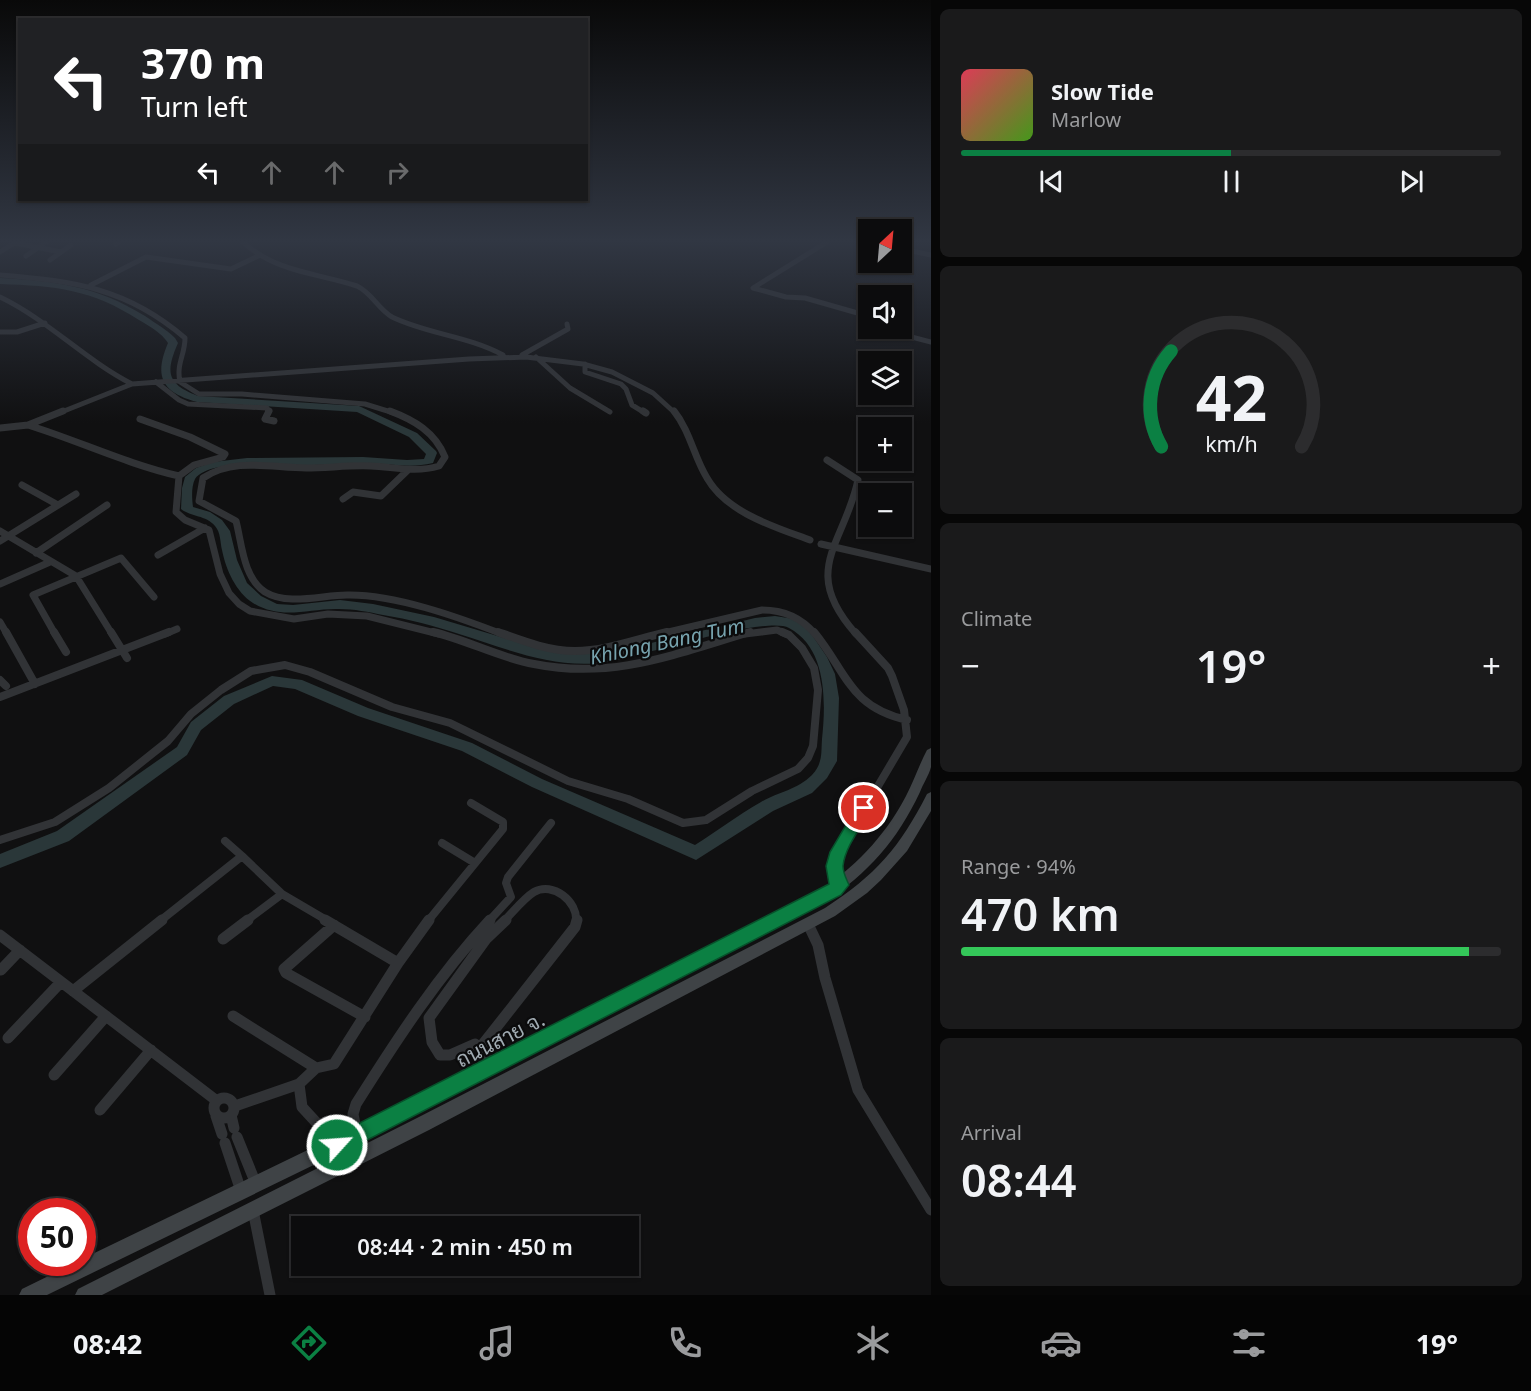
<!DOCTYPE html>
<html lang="en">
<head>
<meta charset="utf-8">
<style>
  :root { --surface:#0c0c0d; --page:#1a1a1b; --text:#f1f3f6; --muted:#9a9b9d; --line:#2c2c2e; --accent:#0b8043 }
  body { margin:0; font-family:"Noto Sans",Sarabun,sans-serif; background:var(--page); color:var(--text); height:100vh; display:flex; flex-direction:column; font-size:22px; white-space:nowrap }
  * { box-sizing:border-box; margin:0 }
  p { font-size:20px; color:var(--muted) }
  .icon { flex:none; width:33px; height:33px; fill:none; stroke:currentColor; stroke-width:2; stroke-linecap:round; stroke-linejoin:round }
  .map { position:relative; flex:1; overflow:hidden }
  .details { display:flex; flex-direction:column; gap:9px; padding:9px; background:#070707; width:600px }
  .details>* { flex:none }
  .top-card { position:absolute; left:18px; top:18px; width:570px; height:183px; border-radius:0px; box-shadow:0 2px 4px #0004,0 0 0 2px var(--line); background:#202124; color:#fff; overflow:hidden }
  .needle { width:39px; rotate:26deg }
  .buttons { position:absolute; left:858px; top:219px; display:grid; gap:12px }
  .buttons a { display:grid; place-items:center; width:54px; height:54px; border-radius:0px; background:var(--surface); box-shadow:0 2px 4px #0004,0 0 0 2px var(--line); font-size:30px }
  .speed { position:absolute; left:18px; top:1198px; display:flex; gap:12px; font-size:30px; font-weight:700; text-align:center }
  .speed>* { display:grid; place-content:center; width:78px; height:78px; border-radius:50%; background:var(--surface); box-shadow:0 2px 4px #0004,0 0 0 2px var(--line); line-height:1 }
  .speed .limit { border:9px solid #d22; background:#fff; color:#111 }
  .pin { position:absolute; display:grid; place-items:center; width:51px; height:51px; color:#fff; margin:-26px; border:3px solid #fff; border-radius:50%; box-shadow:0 2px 6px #0007 }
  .me { position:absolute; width:66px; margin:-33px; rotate:64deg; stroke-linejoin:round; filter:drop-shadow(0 0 4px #0008) }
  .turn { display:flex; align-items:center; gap:21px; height:126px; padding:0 24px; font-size:27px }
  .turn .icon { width:78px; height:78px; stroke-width:2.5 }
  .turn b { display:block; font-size:42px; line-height:51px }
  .lanes { display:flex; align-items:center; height:57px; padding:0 24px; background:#0003; justify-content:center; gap:30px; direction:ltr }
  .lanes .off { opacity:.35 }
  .big { font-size:45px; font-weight:600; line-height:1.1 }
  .details .card { flex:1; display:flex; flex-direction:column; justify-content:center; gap:9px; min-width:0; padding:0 21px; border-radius:9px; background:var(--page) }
  .details .dial { align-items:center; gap:0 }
  .dial svg { height:156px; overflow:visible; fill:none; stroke:var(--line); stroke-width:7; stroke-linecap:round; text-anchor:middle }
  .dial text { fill:var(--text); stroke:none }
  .song { display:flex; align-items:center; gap:18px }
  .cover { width:72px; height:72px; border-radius:9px; background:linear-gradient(135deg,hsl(350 70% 55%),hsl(100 70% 35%)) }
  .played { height:6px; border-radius:3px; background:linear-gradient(90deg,var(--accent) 50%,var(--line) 50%) }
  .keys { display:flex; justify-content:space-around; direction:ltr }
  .heat { display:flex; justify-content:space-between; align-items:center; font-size:33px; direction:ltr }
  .charge { height:9px; border-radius:4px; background:linear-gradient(90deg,#34c759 94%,var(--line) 0) }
  .trip { position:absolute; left:291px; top:1216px; width:348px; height:60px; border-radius:0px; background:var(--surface); box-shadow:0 2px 4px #0004,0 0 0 2px var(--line); font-weight:600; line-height:60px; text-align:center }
  .dock { display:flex; height:96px; justify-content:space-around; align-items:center; background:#050505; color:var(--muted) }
  .dock .icon { width:42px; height:42px }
  .dock .selected { color:var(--accent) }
  .dock b { font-size:27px; color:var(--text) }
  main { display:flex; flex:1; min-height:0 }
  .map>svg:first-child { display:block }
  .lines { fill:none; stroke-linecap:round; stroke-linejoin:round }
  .river { fill:#2a3739; fill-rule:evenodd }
  .minor-far3 { stroke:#313336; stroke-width:5 }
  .minor-far2 { stroke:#313336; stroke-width:7 }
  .minor-far1 { stroke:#313336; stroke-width:8 }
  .minor { stroke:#313336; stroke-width:11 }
  .secondary { fill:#3f4346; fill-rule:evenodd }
  .route { fill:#0b8043; stroke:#07532c; stroke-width:1.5 }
  .labels { text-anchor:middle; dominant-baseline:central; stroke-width:4.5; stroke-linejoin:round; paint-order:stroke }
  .water-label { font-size:20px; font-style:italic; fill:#77a3ae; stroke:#0b0b0c }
  .near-street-label { font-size:21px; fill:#a1abb2; stroke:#0b0b0c }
</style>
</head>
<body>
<main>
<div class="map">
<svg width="931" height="1295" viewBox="0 0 931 1295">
  <rect width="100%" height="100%" fill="#101011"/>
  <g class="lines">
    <!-- river -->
    <path class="river" d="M0,278C55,281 97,286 145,316C155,323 166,329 175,338L178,343C165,373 167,384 198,396L359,406L417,433L436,451L437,453L433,463C409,469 388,463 364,463C347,463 330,465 313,465C288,466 210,457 195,479C191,487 192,499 193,507L210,512L222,520L230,531L237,560L247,583L261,596L277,604L293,605L340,600L373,604L434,617L544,650L584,654L622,650L755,618L775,616L794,619L808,629L827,657L835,674L839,698L837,761L827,778L812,793L773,811L696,860L532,787L462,751L358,716L295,689L273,686L234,704L201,730L187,755L69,841L0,868V854L57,831L177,747L191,722L224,696L272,676L302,680L368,708L472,743L542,779L695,845C717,831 738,815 761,802C778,792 797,790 812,775C823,763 821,753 822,739C826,702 827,648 789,628C765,615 641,657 607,662C556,670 507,649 459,634C434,626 409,619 383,615C369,612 354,609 339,609C309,608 282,621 253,603C236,592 226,570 222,550C220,542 221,533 215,526C206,515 191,517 181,509L182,488L185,477L196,468L213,462L247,458L363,457L407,460L424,459L426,454L409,437L357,412L197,402C161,392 154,376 168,343C162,333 149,326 139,320C91,289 56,286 0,284Z"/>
    <!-- minor-far3 -->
    <path class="minor-far3" d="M243,242C275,272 317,273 357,286C372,293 378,309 392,317C427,334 468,336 503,355
      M827,242L753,288L786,297L805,298L868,316
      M15,243L61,252
      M116,244L118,242
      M902,249L931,255
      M0,252L16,242
      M26,256L46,242
      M50,260L71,245
      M0,275C74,281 127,288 185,338C185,355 176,364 180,382L199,394H242L365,404L394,413
      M91,285L146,257L231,269L258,256
      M0,297C48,320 85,360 132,384L469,359L526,357L583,364L612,372L653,393L675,413
      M901,328L904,335L931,342
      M0,332H17L45,323
      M522,355L568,329L567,324
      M536,357L570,388L610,412
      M585,364V372L621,384L626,389L632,405L645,413
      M156,382L179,400L188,404L267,408L268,413
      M59,413L132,384"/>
    <!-- minor-far2 -->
    <path class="minor-far2" d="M269,411L265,419L274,421
      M390,411C414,420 435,432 445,457L439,466C416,473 394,467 371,466C349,465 328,468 306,468C272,468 234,457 203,478L199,501L236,521C242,544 243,577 265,592C288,606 322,595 347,595C394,594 458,617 502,634
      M643,411L646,413
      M674,411C690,431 694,457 707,478C727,513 775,527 810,540
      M140,419L190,437L225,454L223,457L194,465L179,476
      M28,425C79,441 127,464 179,476L176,512L185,520L209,530L220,574L229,593L239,604L250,611L294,619L328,614L367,616L439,634
      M0,428L28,425L63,411
      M827,460L858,480C844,545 799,570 856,634
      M22,485L58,505
      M343,499L353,492L381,496L408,470
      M0,531L76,576L112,634
      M0,541L76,494
      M821,544L931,569
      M36,553L107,505
      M158,555L205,528
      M0,584L50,562
      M0,622L7,634
      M55,634L33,595L121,558L154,597
      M165,634L177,629
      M660,634L762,610C784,610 801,617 815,634
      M745,634L777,630L786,634"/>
    <!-- minor-far1 -->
    <path class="minor-far1" d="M6,632L35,684
      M54,632L66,652
      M111,632L127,658
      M433,632C467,640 500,658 534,664C613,680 675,654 750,632
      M498,632C523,641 549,651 575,651C605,651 637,639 667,632
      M814,632C847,672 849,707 907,720
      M0,680L6,686
      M0,697L169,632
      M0,840L55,822L109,788L168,741L191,714L221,690L251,671L285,665L310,672L392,707L450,723L568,781L628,799L683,823L706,820L752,791L798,769L808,758L813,746L818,690L814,668L802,648L789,635L782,632
      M225,841L242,856
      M442,843L475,863
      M841,885L836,869L839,852L907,737L904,710L892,676L888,668L855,632
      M160,921L242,856L282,894L328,921
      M246,921L282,894
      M428,921L503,829V822L471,803
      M489,921L511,897L506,883L508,877L551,823
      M504,921C513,912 524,898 534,892C553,881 578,902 576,921"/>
    <!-- minor -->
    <path class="minor" d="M325,920L398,963
      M808,924L818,945L825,978L858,1090L931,1210
      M334,925L284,969L286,973L365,1017
      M0,935L217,1101
      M223,939L248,920
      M1,970L20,950
      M73,991L162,920
      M233,1016L316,1068L334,1064L398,963L429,920
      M8,1038L61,982
      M480,1048L491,1068
      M480,1048L475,1044L450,1055H440L432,1042L429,1018L486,939L506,920
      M480,1048L575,927L577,920
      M54,1075L106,1016
      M299,1084L302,1107L337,1145
      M214 1108a10 10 0 1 1 20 0a10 10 0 1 1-20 0Z
      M235,1106L299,1084L316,1068
      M100,1110L151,1050
      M231,1115L234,1128
      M216,1116L222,1134
      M357,1135L353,1114L356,1104C397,1039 438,976 490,920
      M237,1137L256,1184
      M225,1143L241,1191
      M253,1210L270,1295"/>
    <!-- secondary -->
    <path class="secondary" d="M931,748C931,754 931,761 931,767C929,775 923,784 920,792C897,841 868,873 825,902L363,1141L47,1295H19L22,1289L75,1263H82V1259L351,1129L815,894C854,868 884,838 906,796C914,781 919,765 927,750Z
      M931,792V811L907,851L881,880L867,893L835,916L429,1130L102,1295H75L78,1289L417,1118L825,908C876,875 900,847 927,794Z"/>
  </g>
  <!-- sky -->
  <linearGradient id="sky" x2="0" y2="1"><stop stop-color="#090909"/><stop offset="0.57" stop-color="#313743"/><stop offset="1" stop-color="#313743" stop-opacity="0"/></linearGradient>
  <rect width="931" height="423" fill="url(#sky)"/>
  <!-- route -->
  <path class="route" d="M864,801L870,803L872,808C863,825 845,846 843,866C843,873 846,878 849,885L841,895L344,1152L337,1155L330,1152L327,1145L330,1138L829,884L826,866L830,852L859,803Z"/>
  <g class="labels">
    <!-- water labels -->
    <g class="water-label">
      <text transform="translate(667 641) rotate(-12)">Khlong Bang Tum</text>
    </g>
    <!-- near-street labels -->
    <g class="near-street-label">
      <text transform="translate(500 1039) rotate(-27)">ถนนสาย จ.</text>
    </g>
  </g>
</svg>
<div class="buttons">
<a><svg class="needle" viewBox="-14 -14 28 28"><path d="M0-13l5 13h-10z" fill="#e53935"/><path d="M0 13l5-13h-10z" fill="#9a9b9d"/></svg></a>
<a><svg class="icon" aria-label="sound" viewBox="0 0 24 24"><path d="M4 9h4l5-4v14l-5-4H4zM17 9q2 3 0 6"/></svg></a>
<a><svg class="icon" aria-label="layers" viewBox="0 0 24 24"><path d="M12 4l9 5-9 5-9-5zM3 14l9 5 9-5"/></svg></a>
<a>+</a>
<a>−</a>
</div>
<div class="speed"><div class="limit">50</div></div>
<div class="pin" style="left:864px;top:808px;background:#d93025"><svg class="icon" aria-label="arrive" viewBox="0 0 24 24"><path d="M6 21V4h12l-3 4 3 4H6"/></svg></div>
<svg class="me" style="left:337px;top:1145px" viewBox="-20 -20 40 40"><circle r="17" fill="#0b8043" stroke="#fff" stroke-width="3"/><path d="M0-11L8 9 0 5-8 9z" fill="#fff"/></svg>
<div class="trip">08:44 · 2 min · 450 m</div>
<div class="top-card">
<div class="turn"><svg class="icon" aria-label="left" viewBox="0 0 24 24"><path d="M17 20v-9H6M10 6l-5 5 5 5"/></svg><div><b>370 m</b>Turn left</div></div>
<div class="lanes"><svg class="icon" aria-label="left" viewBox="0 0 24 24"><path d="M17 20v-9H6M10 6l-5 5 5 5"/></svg><svg class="icon off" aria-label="ahead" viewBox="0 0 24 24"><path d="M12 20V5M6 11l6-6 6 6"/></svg><svg class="icon off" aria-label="ahead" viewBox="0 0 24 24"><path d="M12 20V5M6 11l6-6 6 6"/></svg><svg class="icon off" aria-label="right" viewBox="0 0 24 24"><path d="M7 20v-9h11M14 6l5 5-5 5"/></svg></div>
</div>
</div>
<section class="details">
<div class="card">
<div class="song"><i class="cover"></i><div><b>Slow Tide</b><p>Marlow</p></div></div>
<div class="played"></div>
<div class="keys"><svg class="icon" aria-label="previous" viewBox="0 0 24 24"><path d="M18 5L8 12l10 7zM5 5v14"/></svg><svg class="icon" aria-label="pause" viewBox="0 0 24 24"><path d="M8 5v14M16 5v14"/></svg><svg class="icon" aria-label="next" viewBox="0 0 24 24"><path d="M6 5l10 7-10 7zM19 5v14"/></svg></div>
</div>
<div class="card dial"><svg viewBox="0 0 100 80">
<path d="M14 69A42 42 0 1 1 86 69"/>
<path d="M14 69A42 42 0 0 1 19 20" stroke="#0b8043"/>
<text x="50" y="56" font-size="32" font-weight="700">42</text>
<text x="50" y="72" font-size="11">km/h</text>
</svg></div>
<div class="card"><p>Climate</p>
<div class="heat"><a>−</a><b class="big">19°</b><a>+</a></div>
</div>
<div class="card"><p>Range · 94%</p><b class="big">470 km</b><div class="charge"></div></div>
<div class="card"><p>Arrival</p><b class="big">08:44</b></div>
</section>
</main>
<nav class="dock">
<b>08:42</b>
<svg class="icon selected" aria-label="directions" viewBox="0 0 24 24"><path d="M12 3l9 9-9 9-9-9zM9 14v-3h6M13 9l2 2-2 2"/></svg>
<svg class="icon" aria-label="music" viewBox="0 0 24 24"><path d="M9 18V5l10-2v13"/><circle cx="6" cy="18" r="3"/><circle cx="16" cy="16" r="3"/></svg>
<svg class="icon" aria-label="phone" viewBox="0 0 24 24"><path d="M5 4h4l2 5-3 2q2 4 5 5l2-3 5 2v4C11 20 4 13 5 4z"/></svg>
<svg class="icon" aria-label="climate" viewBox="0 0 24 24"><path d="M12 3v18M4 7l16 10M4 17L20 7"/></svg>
<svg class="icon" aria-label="car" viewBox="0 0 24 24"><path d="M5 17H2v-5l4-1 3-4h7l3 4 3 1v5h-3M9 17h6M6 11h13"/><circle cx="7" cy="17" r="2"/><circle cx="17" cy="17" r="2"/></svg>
<svg class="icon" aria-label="filters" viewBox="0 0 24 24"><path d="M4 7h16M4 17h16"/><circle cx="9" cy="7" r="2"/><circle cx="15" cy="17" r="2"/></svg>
<b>19°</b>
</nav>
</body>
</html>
